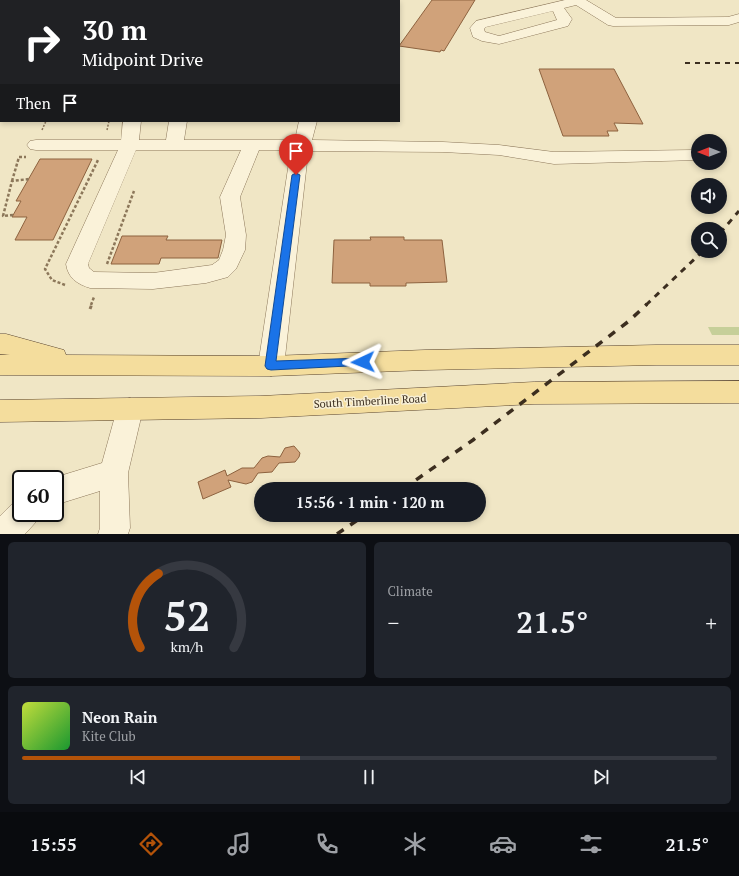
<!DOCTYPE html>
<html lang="en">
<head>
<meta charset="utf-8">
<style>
  :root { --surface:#171b24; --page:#20242c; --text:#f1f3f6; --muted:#9ea1a6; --line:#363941; --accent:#b45309 }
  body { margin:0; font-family:"PT Serif",serif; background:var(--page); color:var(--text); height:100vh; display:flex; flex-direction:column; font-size:15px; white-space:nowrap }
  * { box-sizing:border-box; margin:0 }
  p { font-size:13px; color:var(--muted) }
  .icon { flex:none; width:22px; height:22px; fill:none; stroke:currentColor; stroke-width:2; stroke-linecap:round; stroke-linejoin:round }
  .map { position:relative; height:534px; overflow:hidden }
  .panel { display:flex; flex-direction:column; gap:8px; padding:8px; background:#0d0f14; flex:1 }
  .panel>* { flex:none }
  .top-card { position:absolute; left:0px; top:0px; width:400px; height:122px; box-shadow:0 2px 6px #0003; background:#202124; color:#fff; overflow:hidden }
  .needle { width:26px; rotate:270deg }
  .buttons { position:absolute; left:691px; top:134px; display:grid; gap:8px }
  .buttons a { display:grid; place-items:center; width:36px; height:36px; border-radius:50%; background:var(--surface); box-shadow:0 2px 6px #0003; font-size:20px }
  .speed { position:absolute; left:12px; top:470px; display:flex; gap:8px; font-size:20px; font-weight:700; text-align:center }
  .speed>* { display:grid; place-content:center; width:52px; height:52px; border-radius:50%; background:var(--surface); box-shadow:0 2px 6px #0003; line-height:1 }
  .speed .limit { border:2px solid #111; border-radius:6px; background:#fff; color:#111 }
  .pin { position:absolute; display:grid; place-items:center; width:34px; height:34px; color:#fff; margin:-41px -17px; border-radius:50% 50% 50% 0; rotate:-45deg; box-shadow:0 0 4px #0007 }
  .pin .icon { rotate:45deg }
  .me { position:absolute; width:44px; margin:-22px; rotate:268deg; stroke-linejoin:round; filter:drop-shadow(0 0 3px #0008) }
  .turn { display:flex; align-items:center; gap:14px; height:84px; padding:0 16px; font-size:18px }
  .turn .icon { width:52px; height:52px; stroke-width:2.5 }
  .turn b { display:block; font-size:28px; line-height:34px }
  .then { display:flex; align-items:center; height:38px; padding:0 16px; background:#0003; gap:8px; font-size:15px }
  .big { font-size:30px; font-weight:600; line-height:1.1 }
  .panel .widget { flex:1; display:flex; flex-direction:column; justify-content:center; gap:6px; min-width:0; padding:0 14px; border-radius:6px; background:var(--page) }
  .panel .dial { align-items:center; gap:0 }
  .dial svg { height:104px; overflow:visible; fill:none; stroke:var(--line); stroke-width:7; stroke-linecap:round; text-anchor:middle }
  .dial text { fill:var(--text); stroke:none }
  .song { display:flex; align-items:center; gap:12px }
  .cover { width:48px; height:48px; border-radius:6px; background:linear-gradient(135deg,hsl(70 70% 55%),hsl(130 70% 35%)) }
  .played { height:4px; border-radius:2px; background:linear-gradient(90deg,var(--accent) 40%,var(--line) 40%) }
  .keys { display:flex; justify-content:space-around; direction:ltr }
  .heat { display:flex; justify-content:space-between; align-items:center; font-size:22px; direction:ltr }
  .panel .tiles { flex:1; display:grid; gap:8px; grid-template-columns:1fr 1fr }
  .widget:last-child { grid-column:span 2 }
  .trip { position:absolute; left:254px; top:482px; width:232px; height:40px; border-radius:20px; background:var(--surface); box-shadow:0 2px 6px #0003; font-weight:600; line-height:40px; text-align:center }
  .menu { display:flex; height:64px; justify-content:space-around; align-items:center; background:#090b0e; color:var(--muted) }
  .menu .icon { width:28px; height:28px }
  .menu .current { color:var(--accent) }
  .menu b { font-size:18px; color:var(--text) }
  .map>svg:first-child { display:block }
  .green { fill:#c6cf99 }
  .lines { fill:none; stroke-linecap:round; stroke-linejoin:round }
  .stream { fill:#6d938b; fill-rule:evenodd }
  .building { fill:#d0a27a; stroke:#8d623f }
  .minor-casing { stroke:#8c775a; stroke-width:1 }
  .major-casing { stroke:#5a452f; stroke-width:1 }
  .path-far2 { stroke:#8c775a; stroke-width:1.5; stroke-dasharray:2 1.5; stroke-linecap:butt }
  .path-far1 { stroke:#8c775a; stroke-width:2.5; stroke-dasharray:3 2; stroke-linecap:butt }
  .path { stroke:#8c775a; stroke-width:3; stroke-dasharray:3.5 2.5; stroke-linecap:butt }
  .minor { fill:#faf2d9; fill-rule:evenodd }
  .major { fill:#f4dd9d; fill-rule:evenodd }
  .rail-far2 { stroke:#3c2e1f; stroke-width:2; stroke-dasharray:5 5; stroke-linecap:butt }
  .rail-far1 { stroke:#3c2e1f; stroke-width:3; stroke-dasharray:6 6; stroke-linecap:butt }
  .rail { stroke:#3c2e1f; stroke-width:3.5; stroke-dasharray:8 8; stroke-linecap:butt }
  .route { fill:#1a73e8; stroke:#114b97 }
  .labels { text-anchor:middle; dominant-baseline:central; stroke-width:3; stroke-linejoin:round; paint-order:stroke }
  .street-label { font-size:11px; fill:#3c2e1f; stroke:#f7efd6 }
</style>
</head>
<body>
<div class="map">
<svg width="739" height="534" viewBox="0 0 739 534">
  <rect width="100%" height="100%" fill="#f0e6c5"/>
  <!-- green -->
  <path class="green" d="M708,327H739V335H712Z"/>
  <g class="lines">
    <!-- stream -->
    <path class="stream" d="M0,53H1V55H0Z
      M0,116H1V119H0Z"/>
  </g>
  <!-- building -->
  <path class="building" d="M432,0H475L444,51L441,50L440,52L399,46Z
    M539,69H614L643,124L614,123L618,131H607L609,136H563Z
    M40,159H92L53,240H15L27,217H12L21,201H16Z
    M122,236H168L166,240H222L218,258H161L159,264H111Z
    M370,237H404V240H442L447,282L406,283V286H370V283H332L334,240H371Z
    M294,446L300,453L299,457L295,462L279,463L272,472L258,473L252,482L246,484L228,480L231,487L203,499L198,482L225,470L227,476L242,468H254L262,458L268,456L280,457L285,448Z"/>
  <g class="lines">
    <defs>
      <path id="minor" d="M70,0H87L88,1H71Z
        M143,0H157V1H143Z
        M185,0H212L184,1Z
        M332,0H346V1H332Z
        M374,0H388V1H374Z
        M565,0H586L616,18L728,17L739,14V22L729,25L613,26L608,25L576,5L564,8L572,19L568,26L499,44L482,41L473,37L470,28L476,21ZM553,11L557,20L499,36L485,32L484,29L486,27Z
        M123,121H141L139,140H166L169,121H187L184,140H295L299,121H317L312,140L443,142L499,145L554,152L693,150L698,152V160L554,164L499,155L443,152L310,151L307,162L284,366L280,373L271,376L262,373L258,366L289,162L292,150H259L240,197L246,235L245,250L236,269L228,277L206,283L153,289L90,288C77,284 68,278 66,264L118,150H36L30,149L27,145L30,141L36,140H121ZM136,150H241L220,197L226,235L223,250L219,260L212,265L153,273L94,272L89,268L88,264Z
        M130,398L139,401L143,409L128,473L130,528L128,534H98L100,528V491L55,505V479H50L102,463L117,409L121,401Z
        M21,500V513H39L35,523L25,534H0V516L13,503Z"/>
      <path id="major" d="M0,334H6L64,350L66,355L271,356L425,350L656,345H739V365H656L425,370L271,376L0,375V355H10L0,354Z
        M739,381V403L534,404L261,418L0,422V400L261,396L534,382Z"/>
    </defs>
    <!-- minor casing -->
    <use href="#minor" class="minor-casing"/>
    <!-- major casing -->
    <use href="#major" class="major-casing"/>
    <!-- path-far2 -->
    <path class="path-far2" d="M42,130L46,121
      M107,130L109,121"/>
    <!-- path-far1 -->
    <path class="path-far1" d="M19,157H26
      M12,181L19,157
      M13,215L3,216L12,181L29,179
      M107,264L134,191
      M65,285L52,280L45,269L98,160
      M91,305L94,297"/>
    <!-- path -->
    <path class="path" d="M90,309L92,304"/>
    <!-- minor -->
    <use href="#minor" class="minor"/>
    <!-- major -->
    <use href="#major" class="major"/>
    <!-- rail-far2 -->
    <path class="rail-far2" d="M685,63H739"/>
    <!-- rail-far1 -->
    <path class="rail-far1" d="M720,233L739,211
      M646,305L703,251"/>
    <!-- rail -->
    <path class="rail" d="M403,489L473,440L629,321L647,304
      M337,534L365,515"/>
  </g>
  <!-- route -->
  <path class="route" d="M296,173L300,175L276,361L363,358L367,359L368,362L367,365L271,370L267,369L265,366L292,175Z"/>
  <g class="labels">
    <!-- street labels -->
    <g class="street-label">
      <text transform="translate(370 401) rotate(-3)">South Timberline Road</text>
    </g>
  </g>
</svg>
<div class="buttons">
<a><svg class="needle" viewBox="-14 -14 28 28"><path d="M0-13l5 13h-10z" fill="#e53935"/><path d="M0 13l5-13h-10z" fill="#9ea1a6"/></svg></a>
<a><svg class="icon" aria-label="sound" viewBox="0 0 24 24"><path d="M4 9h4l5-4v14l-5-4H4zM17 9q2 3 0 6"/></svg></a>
<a><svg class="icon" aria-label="search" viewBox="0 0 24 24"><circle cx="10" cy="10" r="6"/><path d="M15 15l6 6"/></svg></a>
</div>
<div class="speed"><div class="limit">60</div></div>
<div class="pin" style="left:296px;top:175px;background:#d93025"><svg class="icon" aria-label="arrive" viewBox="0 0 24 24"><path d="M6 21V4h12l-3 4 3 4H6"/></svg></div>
<svg class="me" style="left:363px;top:362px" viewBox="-20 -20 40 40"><path d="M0-17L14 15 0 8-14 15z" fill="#1a73e8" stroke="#fff" stroke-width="4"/></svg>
<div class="trip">15:56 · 1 min · 120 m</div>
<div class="top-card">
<div class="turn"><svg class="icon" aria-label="right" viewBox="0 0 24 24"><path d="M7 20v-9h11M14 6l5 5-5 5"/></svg><div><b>30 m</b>Midpoint Drive</div></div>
<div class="then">Then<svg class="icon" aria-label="arrive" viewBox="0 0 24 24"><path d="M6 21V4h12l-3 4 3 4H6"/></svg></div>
</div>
</div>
<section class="panel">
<div class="tiles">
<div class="widget dial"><svg viewBox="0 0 100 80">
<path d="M14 69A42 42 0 1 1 86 69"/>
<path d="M14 69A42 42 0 0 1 28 12" stroke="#b45309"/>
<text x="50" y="56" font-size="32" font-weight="700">52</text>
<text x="50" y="72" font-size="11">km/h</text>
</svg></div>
<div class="widget"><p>Climate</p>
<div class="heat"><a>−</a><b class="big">21.5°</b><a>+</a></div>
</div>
<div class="widget">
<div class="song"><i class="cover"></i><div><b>Neon Rain</b><p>Kite Club</p></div></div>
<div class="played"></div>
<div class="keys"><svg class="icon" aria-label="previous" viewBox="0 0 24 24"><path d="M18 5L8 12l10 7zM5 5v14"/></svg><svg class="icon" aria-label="pause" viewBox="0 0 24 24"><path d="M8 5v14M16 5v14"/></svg><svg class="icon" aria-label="next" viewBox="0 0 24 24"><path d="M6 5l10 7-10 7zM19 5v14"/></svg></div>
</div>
</div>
</section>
<nav class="menu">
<b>15:55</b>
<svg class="icon current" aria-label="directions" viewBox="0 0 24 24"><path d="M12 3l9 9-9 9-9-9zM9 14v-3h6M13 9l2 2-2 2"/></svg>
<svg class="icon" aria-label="music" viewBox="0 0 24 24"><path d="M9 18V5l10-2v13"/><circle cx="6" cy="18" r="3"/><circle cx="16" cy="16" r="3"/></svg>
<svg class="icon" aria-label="phone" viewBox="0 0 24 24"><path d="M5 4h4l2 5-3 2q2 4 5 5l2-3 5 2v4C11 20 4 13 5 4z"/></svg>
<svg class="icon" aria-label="climate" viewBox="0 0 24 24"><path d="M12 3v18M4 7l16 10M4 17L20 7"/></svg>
<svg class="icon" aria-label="car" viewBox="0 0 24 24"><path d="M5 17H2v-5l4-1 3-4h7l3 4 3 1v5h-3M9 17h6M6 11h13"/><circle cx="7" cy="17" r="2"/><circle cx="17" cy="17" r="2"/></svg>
<svg class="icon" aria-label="filters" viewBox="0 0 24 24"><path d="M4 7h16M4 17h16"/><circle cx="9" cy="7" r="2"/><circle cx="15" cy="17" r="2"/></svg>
<b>21.5°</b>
</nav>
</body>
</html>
